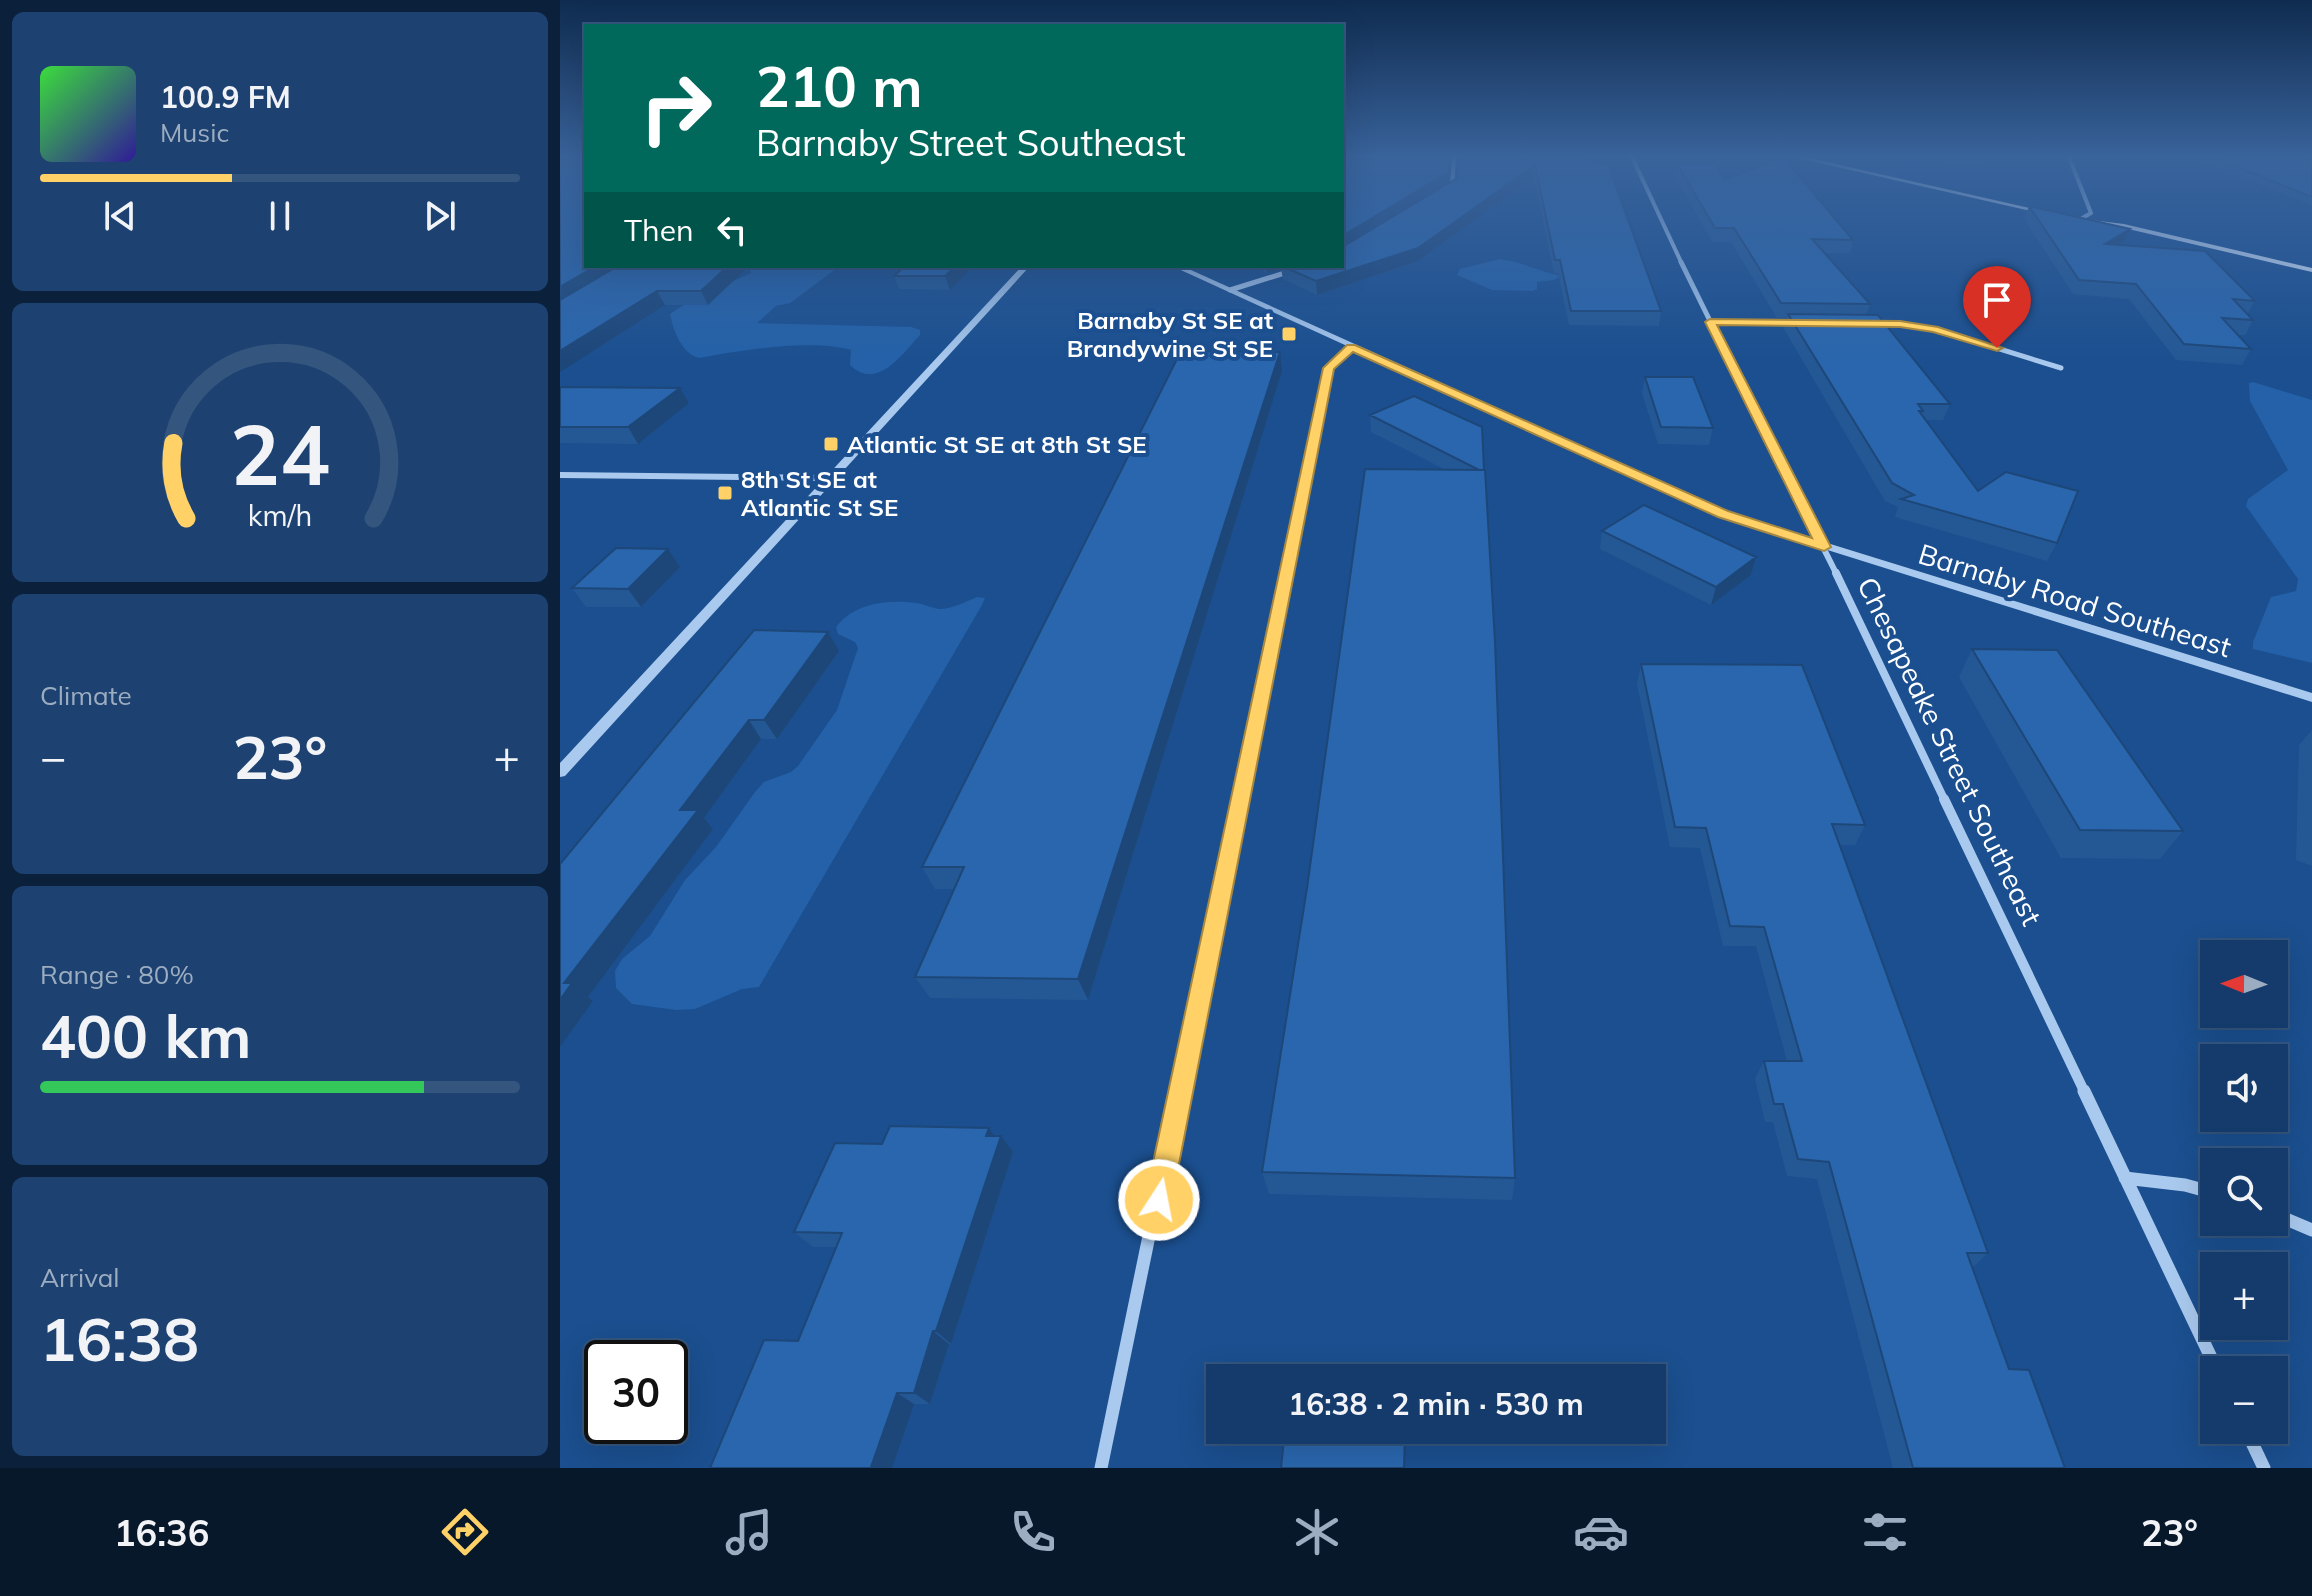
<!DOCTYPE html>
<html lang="en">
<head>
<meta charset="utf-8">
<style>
  :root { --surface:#143b6b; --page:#1d4271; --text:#f1f3f6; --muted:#9dadc1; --line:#33557e; --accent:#ffd166 }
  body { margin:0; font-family:Mulish,sans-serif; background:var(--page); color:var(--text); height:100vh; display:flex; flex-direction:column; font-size:30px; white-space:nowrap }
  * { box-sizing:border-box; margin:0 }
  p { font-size:26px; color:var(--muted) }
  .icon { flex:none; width:44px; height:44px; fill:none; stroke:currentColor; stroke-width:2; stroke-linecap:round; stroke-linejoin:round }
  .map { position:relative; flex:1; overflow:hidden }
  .sheet { display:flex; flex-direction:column; gap:12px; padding:12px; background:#0b203b; width:560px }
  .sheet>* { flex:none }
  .banner { position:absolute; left:24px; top:24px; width:760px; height:244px; border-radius:0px; box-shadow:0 8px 32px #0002,0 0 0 2px var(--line); background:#00695c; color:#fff; overflow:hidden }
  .needle { width:52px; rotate:271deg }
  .tools { position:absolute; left:1640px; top:940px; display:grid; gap:16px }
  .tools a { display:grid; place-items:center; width:88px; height:88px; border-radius:0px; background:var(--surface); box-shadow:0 8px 32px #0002,0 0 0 2px var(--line); font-size:40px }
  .speed { position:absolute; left:24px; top:1340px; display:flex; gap:16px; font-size:40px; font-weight:700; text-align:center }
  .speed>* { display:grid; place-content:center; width:104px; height:104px; border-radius:50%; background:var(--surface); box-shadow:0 8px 32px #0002,0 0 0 2px var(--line); line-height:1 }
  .speed .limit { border:4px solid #111; border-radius:12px; background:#fff; color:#111 }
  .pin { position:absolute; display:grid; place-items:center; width:68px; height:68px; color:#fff; margin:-82px -34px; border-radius:50% 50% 50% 0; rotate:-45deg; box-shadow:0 0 8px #0007 }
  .pin .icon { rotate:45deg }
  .me { position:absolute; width:88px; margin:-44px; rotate:11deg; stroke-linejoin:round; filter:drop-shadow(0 0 6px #0008) }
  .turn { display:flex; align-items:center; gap:28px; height:168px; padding:0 40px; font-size:36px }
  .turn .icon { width:104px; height:104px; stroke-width:2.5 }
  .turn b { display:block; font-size:56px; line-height:68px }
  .then { display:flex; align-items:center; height:76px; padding:0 40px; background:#0003; gap:16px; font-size:30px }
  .big { font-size:60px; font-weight:700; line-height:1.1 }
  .sheet .tile { flex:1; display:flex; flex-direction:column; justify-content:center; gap:12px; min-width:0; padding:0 28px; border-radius:12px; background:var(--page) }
  .sheet .dial { align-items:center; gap:0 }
  .dial svg { height:208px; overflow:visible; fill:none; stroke:var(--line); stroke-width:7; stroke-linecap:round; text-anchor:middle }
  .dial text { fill:var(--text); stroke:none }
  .song { display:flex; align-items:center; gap:24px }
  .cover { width:96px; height:96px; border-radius:12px; background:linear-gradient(135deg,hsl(120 70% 55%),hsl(250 70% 35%)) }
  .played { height:8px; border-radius:4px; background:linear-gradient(90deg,var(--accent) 40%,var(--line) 40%) }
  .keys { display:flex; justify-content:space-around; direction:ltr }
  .heat { display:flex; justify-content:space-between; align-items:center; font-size:44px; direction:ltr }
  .charge { height:12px; border-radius:6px; background:linear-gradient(90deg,#34c759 80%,var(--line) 0) }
  .trip { position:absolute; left:646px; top:1364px; width:460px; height:80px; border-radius:0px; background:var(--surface); box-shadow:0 8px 32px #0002,0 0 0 2px var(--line); font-weight:700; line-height:80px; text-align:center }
  .dock { display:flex; height:128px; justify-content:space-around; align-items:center; background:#08182b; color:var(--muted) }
  .dock .icon { width:56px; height:56px }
  .dock .active { color:var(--accent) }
  .dock b { font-size:36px; color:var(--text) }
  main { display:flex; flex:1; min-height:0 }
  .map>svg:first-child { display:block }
  .green { fill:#2461a8 }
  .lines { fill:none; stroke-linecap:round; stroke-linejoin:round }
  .minor-far5 { stroke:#a9c9ee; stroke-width:4 }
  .minor-far4 { stroke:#a9c9ee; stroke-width:5 }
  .minor-far3 { stroke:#a9c9ee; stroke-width:6 }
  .minor-far2 { stroke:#a9c9ee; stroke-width:8 }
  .minor-far1 { stroke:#a9c9ee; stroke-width:10 }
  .minor { stroke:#a9c9ee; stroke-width:13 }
  .tertiary { fill:#a9c9ee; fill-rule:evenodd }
  .secondary { fill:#d6e6fa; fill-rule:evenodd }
  .wall { fill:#245895 }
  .shaded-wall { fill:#1d4779 }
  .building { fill:#2a66ad; stroke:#1d4779; stroke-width:2 }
  .route { fill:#ffd166; stroke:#a68842; stroke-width:2 }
  .poi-dot { fill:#ffd166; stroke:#1b4f8f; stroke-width:3 }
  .labels { text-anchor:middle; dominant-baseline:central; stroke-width:8; stroke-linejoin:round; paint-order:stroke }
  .far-poi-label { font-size:24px; font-weight:bold; fill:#fff; stroke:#1b4f8f; text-anchor:start }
  .street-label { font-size:28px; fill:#fff; stroke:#1b4f8f }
</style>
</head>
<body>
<main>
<section class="sheet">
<div class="tile">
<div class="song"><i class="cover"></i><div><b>100.9 FM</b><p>Music</p></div></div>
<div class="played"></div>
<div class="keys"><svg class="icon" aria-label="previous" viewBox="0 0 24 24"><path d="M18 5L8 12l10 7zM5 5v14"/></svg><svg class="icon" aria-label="pause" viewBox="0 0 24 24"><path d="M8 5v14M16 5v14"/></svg><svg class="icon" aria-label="next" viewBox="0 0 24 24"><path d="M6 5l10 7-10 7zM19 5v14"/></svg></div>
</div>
<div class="tile dial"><svg viewBox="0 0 100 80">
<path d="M14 69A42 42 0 1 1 86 69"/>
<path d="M14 69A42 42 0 0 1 9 40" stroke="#ffd166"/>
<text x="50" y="56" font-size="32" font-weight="700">24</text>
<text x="50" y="72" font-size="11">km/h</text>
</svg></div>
<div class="tile"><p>Climate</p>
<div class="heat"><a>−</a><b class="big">23°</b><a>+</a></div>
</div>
<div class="tile"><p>Range · 80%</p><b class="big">400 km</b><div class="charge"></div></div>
<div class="tile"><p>Arrival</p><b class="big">16:38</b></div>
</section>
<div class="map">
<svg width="1752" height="1468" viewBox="0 0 1752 1468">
  <rect width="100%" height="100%" fill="#1b4f8f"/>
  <!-- green -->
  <path class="green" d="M940,259C962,262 979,271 1001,276L994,280L977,282V289L973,291L932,290L897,275L900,269Z
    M189,266H280L230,303L216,306L197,323L351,327L360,330V335C343,353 317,392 290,365L291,350C251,339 179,350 139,358C122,354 113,330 110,314L131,300L191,273Z
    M1693,382L1752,400V663L1693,649V642L1711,597L1736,591L1738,579L1686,506L1688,499L1728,470L1690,401L1689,383Z
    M417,597L425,598L422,605L199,987L182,989L135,1009L116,1010L72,1004L56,988L55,971L62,959L90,936L125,880L156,847L195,792L204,782L231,772L238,766L277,710L298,648L295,642L278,634L276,627C294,603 328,599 356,603C365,604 373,609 381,609C394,608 405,602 417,597Z"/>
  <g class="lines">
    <!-- minor-far5 -->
    <path class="minor-far5" d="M1072,157L1122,264
      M1509,157L1531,213L1519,220
      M892,188L894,157"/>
    <!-- minor-far4 -->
    <path class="minor-far4" d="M1121,262L1189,400
      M670,290L747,266
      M1150,322H1233
      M1315,322L1375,329L1501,368
      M762,400L769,368L791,347"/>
    <!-- minor-far3 -->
    <path class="minor-far3" d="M1188,398L1277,575
      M0,475L270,478
      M726,575L763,398"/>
    <!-- minor-far2 -->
    <path class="minor-far2" d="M1276,573L1385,801
      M679,801L727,573"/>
    <!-- minor-far1 -->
    <path class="minor-far1" d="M1384,799L1525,1093
      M619,1093L680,799"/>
    <!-- minor -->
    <path class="minor" d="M1524,1091L1657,1370
      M1565,1178L1625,1185L1654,1193
      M1714,1214L1752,1230
      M1686,1430L1704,1468
      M541,1468L619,1091"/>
    <!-- tertiary -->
    <path class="tertiary" d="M462,266H470L5,776L0,777V763Z
      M612,266H622L1167,512L1752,693V702L1159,516Z"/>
    <!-- secondary -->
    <path class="secondary" d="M1233,157H1245L1492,213L1488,215Z
      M1531,220L1564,224L1752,268V272L1564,228L1534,224Z"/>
  </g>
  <!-- wall -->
  <path class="wall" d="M1031,157L1101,311L1099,326L1009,325L998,273H994L974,177L858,261L757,295L723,279L721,269L707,273L698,268L689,271L679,266H782L889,183Z
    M1310,157H1424L1423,162L1311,160Z
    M1632,157H1752V206Z
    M1117,164L1165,179L1293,240L1290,253H1264L1310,304L1306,315L1390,404L1383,420H1366L1418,491L1497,543L1487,561L1335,517L1338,507L1325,501L1224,329L1227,318H1217L1171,242H1152L1115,176Z
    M1469,206L1570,229L1564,242L1559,245L1695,301L1687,314L1693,320L1685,335H1678L1691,349L1682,365L1616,360L1569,299L1513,294L1464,219Z
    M26,266H189L148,305H105Z
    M345,266H414L390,290L339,289L334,276Z
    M722,371L528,1000L370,998L355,977L394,889H375L362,867Z
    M1085,377L1153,428L1149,445L1098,444L1082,393Z
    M0,387L120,388L129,403L78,444L0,443Z
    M810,415L922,427L955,1178L952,1200L709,1194L702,1172L884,469L811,432Z
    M1042,531L1196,557L1191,575L1151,605L1040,549Z
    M120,567L81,607H26L12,588Z
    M1412,649L1623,831L1600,859L1501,858L1399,677Z
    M279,651L217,739H201L144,818L153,829L28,997L33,1001L0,1047V864Z
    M1081,664L1305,825L1295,845H1280L1428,1253L1412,1268L1449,1369L1505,1468H1333L1257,1179L1227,1176L1213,1122H1205L1195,1079L1204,1061H1227L1196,946H1163L1140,848L1110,847L1077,684Z
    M1752,730V866L1736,860L1739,745Z
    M429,1128L435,1136L453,1152L391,1344H389L370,1404H354L238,1341L276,1247H253L234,1232L322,1144Z"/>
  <!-- shaded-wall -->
  <path class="shaded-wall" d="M975,165L974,177L858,261L757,295L756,281Z
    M889,172V183L782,249V236Z
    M1570,229L1564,242L1538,258L1545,244Z
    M36,266H67L0,307V287Z
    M168,266H189L148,305L141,291Z
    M396,266H414L390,290L385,276Z
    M689,266H697L698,268L689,271Z
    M707,266H721V269L707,273Z
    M97,291L105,305L0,372V351Z
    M720,352L722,371L528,1000L518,979Z
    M120,388L129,403L78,444L68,427Z
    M108,549L120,567L81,607L68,589Z
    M1196,557L1191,575L1151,605L1156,587Z
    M268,632L279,651L217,739L204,720Z
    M189,720L201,739L144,818L153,829L28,997L33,1001L0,1047V1000L4,983L120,810Z
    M429,1128L439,1142L441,1136L453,1152L391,1344L376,1331Z
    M373,1331L389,1344L370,1404L354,1393Z
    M337,1393L354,1404L332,1468H313L311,1467Z
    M845,1430L846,1435L845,1468H844Z"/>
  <!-- building -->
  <path class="building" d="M0,157H26V266H36L0,287Z
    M782,157H889V172L782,236Z
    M899,157H1031L1034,164H1048L1101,311H1011L1000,260H995L975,165L858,248L756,281L722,266H782V246H784L897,178Z
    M1652,157H1752V197Z
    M1224,158L1293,240L1252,239L1310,304L1221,303L1174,228H1155L1117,164H1155L1165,179Z
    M1469,206L1570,229L1545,244L1645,251L1695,301L1673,299L1693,320L1662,318L1691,349L1624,344L1576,284L1519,280Z
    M58,266H168L141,291H97L0,351V300Z
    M345,266H396L385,276H334Z
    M1228,314L1318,315L1390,404H1358L1363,411H1359L1418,491L1446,472L1518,491L1497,543L1341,499L1354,495L1332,483Z
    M621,351L720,352L518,979L355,977L404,867H362Z
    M1085,377H1133L1153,428L1101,427Z
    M0,387L120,388L68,427H0Z
    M854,396L922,427L924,470H919L810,415Z
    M805,469L925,470L935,642L955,1178L702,1172L747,888Z
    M1084,505L1196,557L1156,587L1042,531Z
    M56,548L108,549L68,589L12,588Z
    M194,630L268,632L204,720H189L120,810H138L4,983H12L0,1000V864Z
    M1412,649L1497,650L1623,831L1520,830Z
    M1081,664L1242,665L1305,825L1272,824L1428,1253H1407L1449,1369L1469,1370L1505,1468H1353L1269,1162L1238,1159L1223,1104H1214L1204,1061H1242L1204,927L1170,926L1146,828L1115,827Z
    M330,1126L429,1128L426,1136H441L376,1331H373L354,1393H337L311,1467L330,1468H150L204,1340L238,1341L282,1233L234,1232L275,1143L322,1144Z
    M725,1430H845L844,1468H721Z"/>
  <!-- sky -->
  <linearGradient id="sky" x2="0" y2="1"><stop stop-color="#0f2b4f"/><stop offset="0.43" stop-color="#39639b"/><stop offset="1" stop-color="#39639b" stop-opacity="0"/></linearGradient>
  <rect width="1752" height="363" fill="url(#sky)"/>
  <!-- route -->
  <path class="route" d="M1150,319L1340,321L1378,327L1443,348L1437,351L1373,332L1340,327L1157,325L1271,547L1264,551L1158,517L793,352L774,369L612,1200L608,1209L599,1213L589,1209L585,1200L763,368L787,345H795L1168,511L1252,538L1145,322Z"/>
  <!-- markers -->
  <g class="poi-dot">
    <rect x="721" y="326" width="16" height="16" rx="4"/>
    <rect x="263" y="436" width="16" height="16" rx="4"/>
    <rect x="157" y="485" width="16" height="16" rx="4"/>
  </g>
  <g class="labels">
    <!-- far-poi labels -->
    <g class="far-poi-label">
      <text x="713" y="320" text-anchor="end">Barnaby St SE at<tspan x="713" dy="28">Brandywine St SE</tspan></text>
      <text x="287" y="444">Atlantic St SE at 8th St SE</text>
      <text x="181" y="479">8th St SE at<tspan x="181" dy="28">Atlantic St SE</tspan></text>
    </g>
    <!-- street labels -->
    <g class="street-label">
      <text transform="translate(1515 600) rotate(17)">Barnaby Road Southeast</text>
      <text transform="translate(1390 751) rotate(64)">Chesapeake Street Southeast</text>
    </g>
  </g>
</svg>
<div class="tools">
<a><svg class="needle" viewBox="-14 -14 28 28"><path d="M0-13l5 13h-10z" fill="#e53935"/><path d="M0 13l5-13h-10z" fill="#9dadc1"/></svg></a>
<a><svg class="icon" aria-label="sound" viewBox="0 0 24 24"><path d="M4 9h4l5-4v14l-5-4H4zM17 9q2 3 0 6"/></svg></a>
<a><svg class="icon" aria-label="search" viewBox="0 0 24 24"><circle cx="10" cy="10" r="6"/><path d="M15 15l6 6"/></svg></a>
<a>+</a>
<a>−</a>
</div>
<div class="speed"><div class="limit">30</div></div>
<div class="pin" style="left:1437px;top:348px;background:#d93025"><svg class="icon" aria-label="arrive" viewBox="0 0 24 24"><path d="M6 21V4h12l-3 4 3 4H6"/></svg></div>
<svg class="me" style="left:599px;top:1200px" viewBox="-20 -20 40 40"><circle r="17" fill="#ffd166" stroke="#fff" stroke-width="3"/><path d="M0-11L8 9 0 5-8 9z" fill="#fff"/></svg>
<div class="trip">16:38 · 2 min · 530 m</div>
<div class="banner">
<div class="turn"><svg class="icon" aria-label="right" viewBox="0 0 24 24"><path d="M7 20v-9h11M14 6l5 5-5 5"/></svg><div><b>210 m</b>Barnaby Street Southeast</div></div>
<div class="then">Then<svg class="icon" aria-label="left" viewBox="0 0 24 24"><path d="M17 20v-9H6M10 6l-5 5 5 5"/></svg></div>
</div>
</div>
</main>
<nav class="dock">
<b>16:36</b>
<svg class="icon active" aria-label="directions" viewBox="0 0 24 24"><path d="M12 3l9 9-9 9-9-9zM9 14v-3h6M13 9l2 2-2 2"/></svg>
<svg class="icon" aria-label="music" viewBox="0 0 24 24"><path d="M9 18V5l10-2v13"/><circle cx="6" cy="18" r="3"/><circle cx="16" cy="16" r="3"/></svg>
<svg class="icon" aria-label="phone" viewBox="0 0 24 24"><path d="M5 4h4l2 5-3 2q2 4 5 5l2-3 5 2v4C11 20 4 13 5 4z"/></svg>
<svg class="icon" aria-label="climate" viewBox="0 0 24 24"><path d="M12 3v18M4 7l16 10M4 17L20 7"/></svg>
<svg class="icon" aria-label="car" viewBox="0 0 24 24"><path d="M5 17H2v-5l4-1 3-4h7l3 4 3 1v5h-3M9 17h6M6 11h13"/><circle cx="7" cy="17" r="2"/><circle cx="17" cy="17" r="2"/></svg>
<svg class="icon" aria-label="filters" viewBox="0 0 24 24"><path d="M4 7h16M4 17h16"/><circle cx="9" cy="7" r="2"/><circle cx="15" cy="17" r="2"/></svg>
<b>23°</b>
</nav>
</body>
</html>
